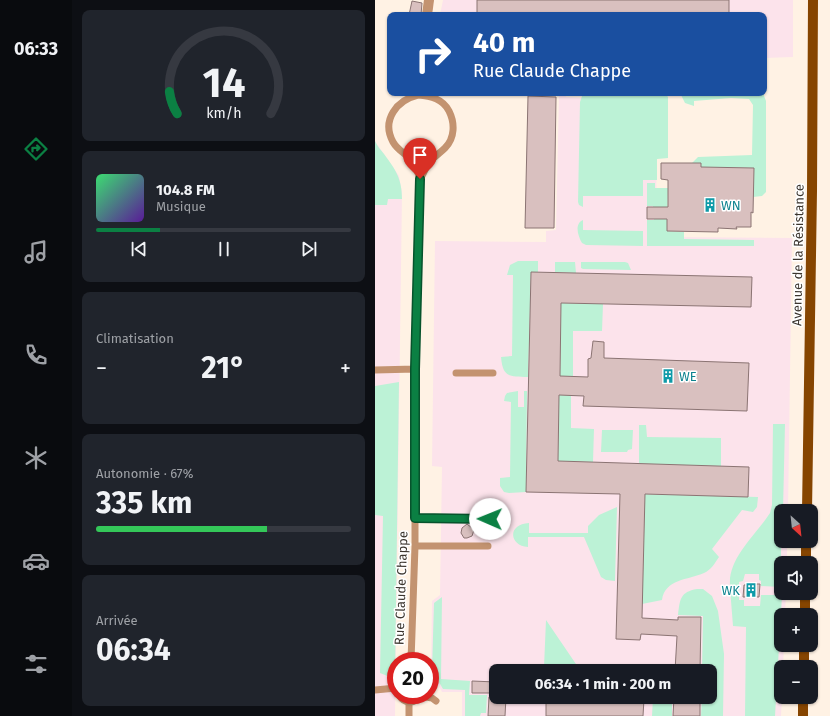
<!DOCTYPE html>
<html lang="fr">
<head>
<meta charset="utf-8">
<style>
  :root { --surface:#171b24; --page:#20242c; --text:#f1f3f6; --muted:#9ea1a6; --line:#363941; --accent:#0b8043 }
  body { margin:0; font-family:"Fira Sans",sans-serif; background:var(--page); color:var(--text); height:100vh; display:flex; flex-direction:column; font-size:15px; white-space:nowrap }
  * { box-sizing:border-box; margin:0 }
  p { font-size:13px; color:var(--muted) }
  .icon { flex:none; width:22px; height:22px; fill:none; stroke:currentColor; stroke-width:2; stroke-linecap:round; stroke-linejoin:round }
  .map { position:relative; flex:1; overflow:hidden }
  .sheet { display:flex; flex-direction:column; gap:10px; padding:10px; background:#0d0f14; width:303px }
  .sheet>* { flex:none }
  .top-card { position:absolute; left:12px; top:12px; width:380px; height:84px; border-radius:8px; box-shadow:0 1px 3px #0004; background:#1a4fa0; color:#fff; overflow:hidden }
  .needle { width:26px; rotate:153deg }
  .controls { position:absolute; left:399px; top:504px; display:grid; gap:8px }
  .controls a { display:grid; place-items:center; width:44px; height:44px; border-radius:8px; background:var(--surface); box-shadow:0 1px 3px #0004; font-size:20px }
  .speed { position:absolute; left:12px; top:652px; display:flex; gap:8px; font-size:20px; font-weight:700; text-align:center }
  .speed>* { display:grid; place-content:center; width:52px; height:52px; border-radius:50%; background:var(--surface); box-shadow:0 1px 3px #0004; line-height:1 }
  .speed .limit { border:6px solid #d22; background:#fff; color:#111 }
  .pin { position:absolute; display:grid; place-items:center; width:34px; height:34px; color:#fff; margin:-41px -17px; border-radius:50% 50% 50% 0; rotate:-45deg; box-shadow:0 0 4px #0007 }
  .pin .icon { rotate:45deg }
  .me { position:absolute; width:44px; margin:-22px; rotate:271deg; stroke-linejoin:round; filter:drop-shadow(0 0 3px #0008) }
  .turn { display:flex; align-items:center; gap:14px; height:84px; padding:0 20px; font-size:18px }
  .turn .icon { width:52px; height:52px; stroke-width:2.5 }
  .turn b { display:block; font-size:28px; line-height:34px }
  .big { font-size:30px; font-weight:700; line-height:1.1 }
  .sheet .widget { flex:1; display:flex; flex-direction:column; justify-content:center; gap:6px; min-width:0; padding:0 14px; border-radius:8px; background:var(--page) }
  .sheet .dial { align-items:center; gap:0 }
  .dial svg { height:104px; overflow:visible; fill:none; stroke:var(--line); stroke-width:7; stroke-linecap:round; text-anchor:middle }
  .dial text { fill:var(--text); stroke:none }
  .song { display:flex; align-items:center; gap:12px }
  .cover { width:48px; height:48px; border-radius:6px; background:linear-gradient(135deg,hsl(140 70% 55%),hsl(270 70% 35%)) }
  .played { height:4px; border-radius:2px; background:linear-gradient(90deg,var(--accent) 25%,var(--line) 25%) }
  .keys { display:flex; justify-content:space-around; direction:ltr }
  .heat { display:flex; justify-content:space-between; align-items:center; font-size:22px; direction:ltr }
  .charge { height:6px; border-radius:3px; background:linear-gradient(90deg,#34c759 67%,var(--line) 0) }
  .trip { position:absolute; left:114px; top:664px; width:228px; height:40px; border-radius:8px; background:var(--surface); box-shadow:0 1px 3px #0004; font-weight:700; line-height:40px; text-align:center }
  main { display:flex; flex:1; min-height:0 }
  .menu { display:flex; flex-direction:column; width:72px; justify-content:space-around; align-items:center; background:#090b0e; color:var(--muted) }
  .menu .icon { width:28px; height:28px }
  .menu .selected { color:var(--accent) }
  .menu b { font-size:18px; color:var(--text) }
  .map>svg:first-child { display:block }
  .commercial { fill:#fce3eb; fill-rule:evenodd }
  .green { fill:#bcf2d6 }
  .building { fill:#d9c0bf; stroke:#8b7473 }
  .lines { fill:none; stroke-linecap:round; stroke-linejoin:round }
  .lane { stroke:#c39370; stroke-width:7 }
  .street { stroke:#c39370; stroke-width:10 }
  .primary { stroke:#864500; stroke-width:10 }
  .route-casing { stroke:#07532c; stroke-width:10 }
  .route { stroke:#0b8043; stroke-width:7 }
  .labels { text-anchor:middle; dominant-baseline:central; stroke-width:3; stroke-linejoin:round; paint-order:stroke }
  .culture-label { font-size:13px; fill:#0d838f; stroke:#fff; text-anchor:start }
  .street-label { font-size:13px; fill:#3b352e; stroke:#fff }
</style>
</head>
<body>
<main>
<nav class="menu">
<b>06:33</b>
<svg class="icon selected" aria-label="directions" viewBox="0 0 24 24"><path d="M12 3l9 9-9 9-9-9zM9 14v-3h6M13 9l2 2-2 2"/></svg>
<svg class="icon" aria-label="music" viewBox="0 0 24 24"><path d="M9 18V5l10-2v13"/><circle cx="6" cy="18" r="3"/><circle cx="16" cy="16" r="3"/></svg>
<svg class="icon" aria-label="phone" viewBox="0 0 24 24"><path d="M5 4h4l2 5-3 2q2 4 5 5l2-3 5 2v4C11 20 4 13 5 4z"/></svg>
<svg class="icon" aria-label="climate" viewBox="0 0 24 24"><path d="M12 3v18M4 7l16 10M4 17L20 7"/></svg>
<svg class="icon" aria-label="car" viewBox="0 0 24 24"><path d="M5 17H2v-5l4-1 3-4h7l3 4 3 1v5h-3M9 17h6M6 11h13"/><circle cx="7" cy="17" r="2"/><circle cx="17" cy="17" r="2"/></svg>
<svg class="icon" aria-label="filters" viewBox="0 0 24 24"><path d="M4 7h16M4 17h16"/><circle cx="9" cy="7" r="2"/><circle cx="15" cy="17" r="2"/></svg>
</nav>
<section class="sheet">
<div class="widget dial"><svg viewBox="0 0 100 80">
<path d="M14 69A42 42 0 1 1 86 69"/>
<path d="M14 69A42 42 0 0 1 8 52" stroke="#0b8043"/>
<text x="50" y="56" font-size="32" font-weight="700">14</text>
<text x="50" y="72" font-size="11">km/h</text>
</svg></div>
<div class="widget">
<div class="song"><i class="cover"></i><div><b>104.8 FM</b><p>Musique</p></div></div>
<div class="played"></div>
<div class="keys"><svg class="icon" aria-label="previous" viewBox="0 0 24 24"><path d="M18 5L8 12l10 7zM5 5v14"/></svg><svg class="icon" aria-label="pause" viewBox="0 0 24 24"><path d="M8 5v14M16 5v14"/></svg><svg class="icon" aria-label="next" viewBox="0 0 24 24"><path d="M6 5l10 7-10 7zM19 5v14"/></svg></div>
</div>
<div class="widget"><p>Climatisation</p>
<div class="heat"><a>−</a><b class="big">21°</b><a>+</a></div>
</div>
<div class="widget"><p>Autonomie · 67%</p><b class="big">335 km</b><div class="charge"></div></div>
<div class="widget"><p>Arrivée</p><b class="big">06:34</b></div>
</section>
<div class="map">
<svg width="455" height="716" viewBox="0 0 455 716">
  <rect width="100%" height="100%" fill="#fff2e4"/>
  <!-- commercial -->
  <path class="commercial" d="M68,0H418V57L389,58V15H65Z
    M176,93H190L191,97L206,98L282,93L281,237L417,238L413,511H406V541H412V563H406V593H411L410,615H406V645H409L408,667H406V697H407L406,716H87V692H67L56,671L57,601L65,595L67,467L57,466L60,241L171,242V231L181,230L184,95L176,94ZM121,671H335V697H121Z
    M0,141L24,176L27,193L20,716H0Z"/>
  <!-- green -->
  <path class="green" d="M208,93H290L293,97V158L282,159V180H268V196H208V207L204,205L203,202L205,102Z
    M307,93H388L391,101V192L387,196L378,197L379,168L326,167V163H317L323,157L377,155L378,105L374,99L356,98L319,101V106L310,103L306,95Z
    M0,141C2,146 6,150 9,154C21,170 27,179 27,199H13L12,205H0Z
    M272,183H280V188H293L292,231L309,232V239L379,240V246H272V220H279L278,206H272Z
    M208,220V230L268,231V246L211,245L207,243C203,236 199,224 208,220Z
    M143,261H163V272H156L153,377C134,376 128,378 126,357L137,356L138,275H132L135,265Z
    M180,262H200L201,273L180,272Z
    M206,262H250L253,263L256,270L208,269L206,268Z
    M186,303L228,304L227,331H198V376H185Z
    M24,382L20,679L5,673L8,516L0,515V386Z
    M184,383H196V428L219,429L218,462L183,461Z
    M143,391V407H149V391H152L151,492L134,493L129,492L125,486V478L135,477L136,402L129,401L130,396L132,393Z
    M398,424H410L408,511H406V587L386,586V581L384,580V574H370L368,581L364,582V586L355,585C353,558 381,535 395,513L397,505Z
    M264,425H271L272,437L346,438V466L264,464Z
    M227,430H258L257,449L253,450L252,452H226Z
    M264,494L383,497L382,507L378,512L367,510L337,549L344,557C340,563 336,570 329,573C313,580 290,579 287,600L267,604Z
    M242,507L240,581L231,580L226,577L209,537H153V547C134,546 132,524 154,523V533H213V526L224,515Z
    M355,588H364V600H369V606H385L386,595H407L400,716H370L371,627L358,626Z
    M322,589H328L337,596L343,611L349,654L348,716H326L327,697H335V671H327L328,616L303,615C305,599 305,592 322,589Z
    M67,597L66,679L95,681L94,695H112L111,713H106L105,716H90V690L68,689L57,670L59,603Z
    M171,620L203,667H169Z
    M278,697H297V716H277Z"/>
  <!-- building -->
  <path class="building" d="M102,0H354V15H102Z
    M37,1L47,3L46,15H34Z
    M153,96L181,97L179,228H150Z
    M286,163H326V167L379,168L378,213L376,212V227H361L362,229L343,228V232L292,231V219H272V207H293V180L286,179Z
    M156,272L377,277L376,307L186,303L185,376L213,377V359L216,358L218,341L229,342V358L374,363L372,411L208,406L209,396L184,395L183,461L374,467L373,497L270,494L267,618L303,620V617H326L325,671H300L302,636L266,634L265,640L241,639L245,494L151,492Z
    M92,524L97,528L99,530L97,536L92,538H89L86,533L87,528Z
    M382,584H385L384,597H368L369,585Z
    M97,681L121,682V693H97Z
    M114,697H131L130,716H113Z
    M171,697L269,699L268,716H171Z
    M299,697H325V716H298Z"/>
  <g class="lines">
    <!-- lane -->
    <path class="lane" d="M43,95C56,96 68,99 74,111C80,123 80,138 70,148C64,154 57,158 52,165C50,170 48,175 45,179C43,174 42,167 38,162C32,154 23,151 18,142C6,120 22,100 43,95Z
      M0,370L40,369
      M81,373H118
      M40,518L115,519
      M40,546H113
      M36,661L40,546V369L45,179
      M0,690L21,688
      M24,695C30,705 40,704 46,695
      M46,696L57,698L61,701
      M34,716V702"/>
    <!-- street -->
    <path class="street" d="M52,15L54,0"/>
    <!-- primary -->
    <path class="primary" d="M432,511L437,191L438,0
      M431,563V541
      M430,615V593
      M429,667V645
      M428,716V697"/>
  </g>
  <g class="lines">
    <defs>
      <path id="route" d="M45,179L40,369V518L115,519"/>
    </defs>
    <!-- route casing -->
    <use href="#route" class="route-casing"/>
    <!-- route -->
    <use href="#route" class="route"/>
  </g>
  <!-- icons -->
  <defs>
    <symbol id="building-bare" viewBox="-9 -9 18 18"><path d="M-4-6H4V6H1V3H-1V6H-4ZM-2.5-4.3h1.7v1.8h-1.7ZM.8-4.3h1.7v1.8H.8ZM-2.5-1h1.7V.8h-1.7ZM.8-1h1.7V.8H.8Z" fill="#0f9aa8" stroke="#fff" stroke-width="2.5" paint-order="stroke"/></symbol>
  </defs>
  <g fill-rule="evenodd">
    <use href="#building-bare" x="325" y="195" width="20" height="20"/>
    <use href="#building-bare" x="283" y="366" width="20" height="20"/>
    <use href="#building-bare" x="366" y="580" width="20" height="20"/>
  </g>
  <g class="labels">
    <!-- culture labels -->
    <g class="culture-label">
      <text x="346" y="205">WN</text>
      <text x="304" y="376">WE</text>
      <text x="365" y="590" text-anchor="end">WK</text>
    </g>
    <!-- street labels -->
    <g class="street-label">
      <text transform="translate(423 255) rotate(-89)">Avenue de la Résistance</text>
      <text transform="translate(26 588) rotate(-88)">Rue Claude Chappe</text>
    </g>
  </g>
</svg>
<div class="controls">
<a><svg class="needle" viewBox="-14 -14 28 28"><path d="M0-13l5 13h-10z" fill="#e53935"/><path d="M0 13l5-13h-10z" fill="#9ea1a6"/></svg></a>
<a><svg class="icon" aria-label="sound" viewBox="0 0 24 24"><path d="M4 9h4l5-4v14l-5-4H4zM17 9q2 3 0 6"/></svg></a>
<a>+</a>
<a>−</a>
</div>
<div class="speed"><div class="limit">20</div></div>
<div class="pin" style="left:45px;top:179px;background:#d93025"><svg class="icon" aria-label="arrive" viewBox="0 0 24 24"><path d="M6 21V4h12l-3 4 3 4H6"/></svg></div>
<svg class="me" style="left:115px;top:519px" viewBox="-20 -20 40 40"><circle r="19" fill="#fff"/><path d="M0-13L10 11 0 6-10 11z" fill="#0b8043"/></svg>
<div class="trip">06:34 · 1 min · 200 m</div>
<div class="top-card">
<div class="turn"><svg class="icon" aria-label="right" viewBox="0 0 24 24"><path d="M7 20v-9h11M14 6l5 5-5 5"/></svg><div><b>40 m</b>Rue Claude Chappe</div></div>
</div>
</div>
</main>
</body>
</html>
